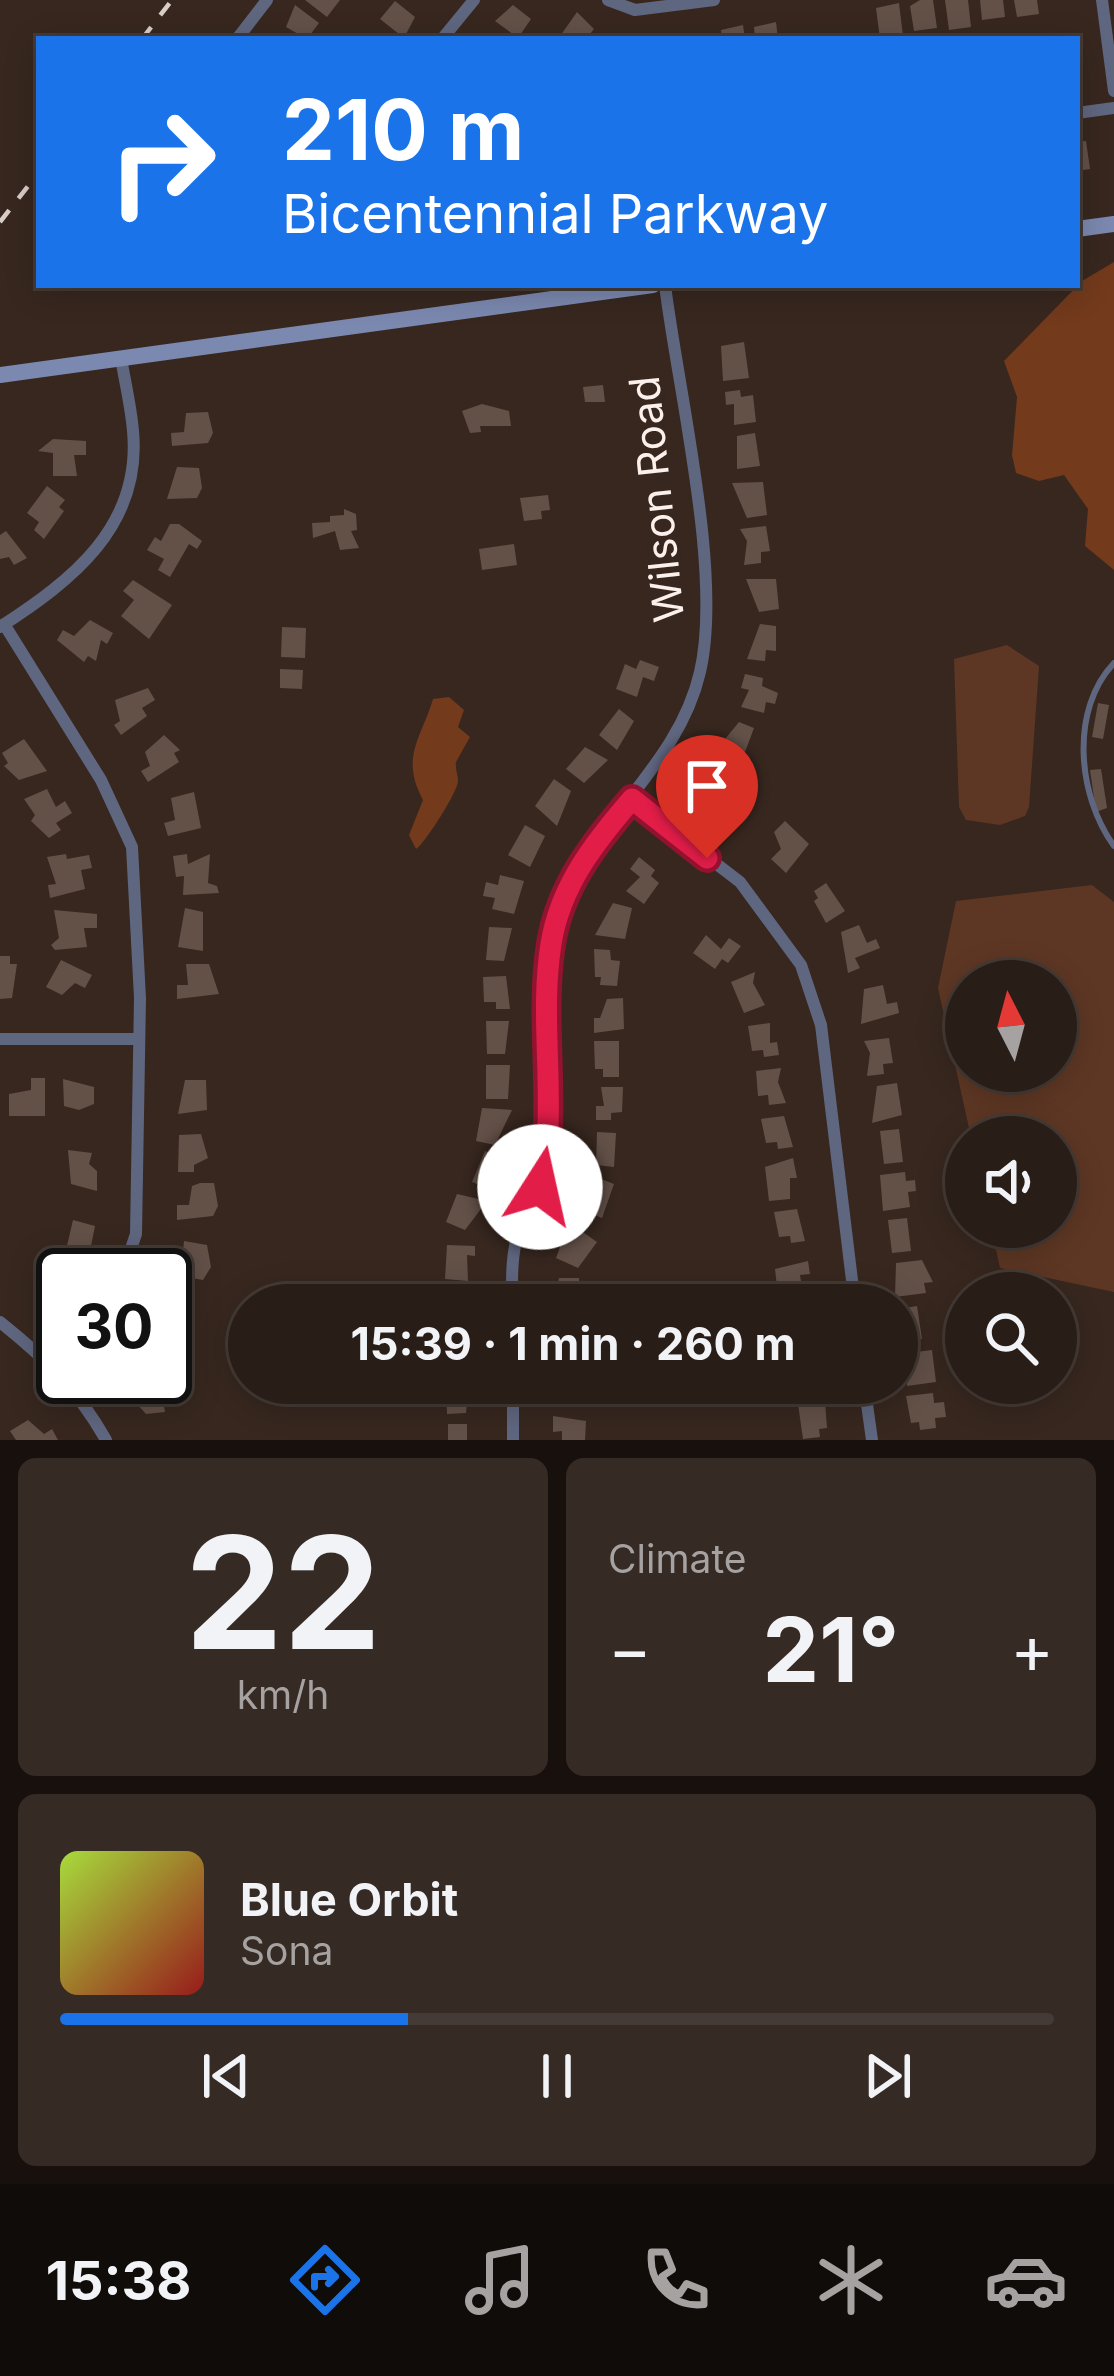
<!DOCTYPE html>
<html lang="en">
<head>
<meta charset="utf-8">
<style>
  :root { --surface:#291d17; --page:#352a24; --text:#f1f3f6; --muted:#a5a2a1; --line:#453b36; --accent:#1a73e8 }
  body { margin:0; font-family:Inter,sans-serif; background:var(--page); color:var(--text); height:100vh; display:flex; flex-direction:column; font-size:45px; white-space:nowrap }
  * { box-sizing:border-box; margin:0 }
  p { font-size:39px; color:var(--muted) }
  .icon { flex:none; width:66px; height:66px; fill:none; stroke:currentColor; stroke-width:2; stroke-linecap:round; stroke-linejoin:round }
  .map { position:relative; height:1440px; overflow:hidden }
  .side { display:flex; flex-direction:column; gap:18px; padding:18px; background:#17100d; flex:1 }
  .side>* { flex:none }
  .guide { position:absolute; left:36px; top:36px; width:1044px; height:252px; border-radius:0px; box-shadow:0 6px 30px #0003,0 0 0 3px var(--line); background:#1a73e8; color:#fff; overflow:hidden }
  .needle { width:78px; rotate:354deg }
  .controls { position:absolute; left:945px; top:960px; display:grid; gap:24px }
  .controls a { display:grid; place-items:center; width:132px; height:132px; border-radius:50%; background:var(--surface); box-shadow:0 6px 30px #0003,0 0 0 3px var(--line); font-size:60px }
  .speed { position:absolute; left:36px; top:1248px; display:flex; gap:24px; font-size:60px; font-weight:700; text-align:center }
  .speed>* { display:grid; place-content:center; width:156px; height:156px; border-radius:50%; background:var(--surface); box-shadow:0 6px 30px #0003,0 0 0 3px var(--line); line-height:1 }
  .speed .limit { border:6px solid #111; border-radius:18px; background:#fff; color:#111 }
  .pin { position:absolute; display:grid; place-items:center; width:102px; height:102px; color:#fff; margin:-123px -51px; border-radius:50% 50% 50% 0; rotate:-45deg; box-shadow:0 0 12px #0007 }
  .pin .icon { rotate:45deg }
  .me { position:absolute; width:132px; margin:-66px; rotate:10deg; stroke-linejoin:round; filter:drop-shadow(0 0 9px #0008) }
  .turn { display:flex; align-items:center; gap:42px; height:252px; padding:0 48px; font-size:54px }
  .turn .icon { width:156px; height:156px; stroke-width:2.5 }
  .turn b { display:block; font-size:84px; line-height:102px }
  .big { font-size:90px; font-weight:700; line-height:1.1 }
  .side .card { flex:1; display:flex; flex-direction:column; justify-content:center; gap:18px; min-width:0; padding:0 42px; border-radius:18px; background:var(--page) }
  .side .dial { align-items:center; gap:0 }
  .dial b { font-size:156px; line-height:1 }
  .song { display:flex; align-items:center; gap:36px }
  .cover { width:144px; height:144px; border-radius:18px; background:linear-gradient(135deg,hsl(80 70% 55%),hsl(0 70% 35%)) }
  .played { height:12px; border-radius:6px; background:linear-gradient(90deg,var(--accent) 35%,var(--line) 35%) }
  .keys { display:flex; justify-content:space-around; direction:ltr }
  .heat { display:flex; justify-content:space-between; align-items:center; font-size:66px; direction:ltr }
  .side .tiles { flex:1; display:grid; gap:18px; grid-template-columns:1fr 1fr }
  .card:last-child { grid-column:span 2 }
  .trip { position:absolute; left:228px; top:1284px; width:690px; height:120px; border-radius:60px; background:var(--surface); box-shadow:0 6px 30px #0003,0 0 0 3px var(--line); font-weight:700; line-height:120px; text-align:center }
  .tabs { display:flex; height:192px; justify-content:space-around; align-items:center; background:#100c09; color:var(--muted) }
  .tabs .icon { width:84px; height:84px }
  .tabs .current { color:var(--accent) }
  .tabs b { font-size:54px; color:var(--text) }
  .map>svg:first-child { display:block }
  .green { fill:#5e3724; fill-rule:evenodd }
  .water { fill:#733a1c }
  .building { fill:#635148 }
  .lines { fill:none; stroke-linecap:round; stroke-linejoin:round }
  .service { stroke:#5f667f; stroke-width:6 }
  .minor { stroke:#5f667f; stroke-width:12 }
  .secondary { stroke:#7b88af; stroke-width:16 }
  .rail { stroke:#d9cdc8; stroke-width:4.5; stroke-dasharray:15 15; stroke-linecap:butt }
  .route-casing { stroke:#92132f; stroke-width:30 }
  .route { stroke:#e11d48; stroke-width:21 }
  .labels { text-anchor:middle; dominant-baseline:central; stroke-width:12; stroke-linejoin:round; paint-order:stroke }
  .street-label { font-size:42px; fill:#fbf0eb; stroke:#37271f }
</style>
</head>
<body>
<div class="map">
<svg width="1114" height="1440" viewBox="0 0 1114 1440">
  <rect width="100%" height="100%" fill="#37271f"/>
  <!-- green -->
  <path class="green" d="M1007,645L1039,666L1029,807L1025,816L1000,825L966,820L959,807L954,659Z
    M1092,885L1114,902V1292L1000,1268L991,1227H1056V1137H971L938,988L956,901ZM966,981H1056V1071H966Z"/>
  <!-- water -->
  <path class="water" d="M1114,262V570L1085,546L1088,509L1064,475L1039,481L1016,473L1012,455L1017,397L1004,361L1082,281Z
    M449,697L464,710L458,727L470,737L456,762C455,769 458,774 458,781C458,792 423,846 416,849L409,835L423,800C400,757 421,739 433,699Z"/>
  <!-- building -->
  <path class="building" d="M305,0H340L327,17Z
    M920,0H933L937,28L914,31L910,6Z
    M945,0H968L971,27L949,30Z
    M980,0H1003L1005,17L982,20Z
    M1014,0H1037L1039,14L1017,17Z
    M395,1L415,17L404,38L380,19Z
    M899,3L903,36L880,39L876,8Z
    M295,5L319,23L307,39L286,27Z
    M513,5L531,19L518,38L495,21Z
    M577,12L594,29L586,39H558Z
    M776,22L778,39H755L754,27Z
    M743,25L745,39H722L721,30Z
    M1086,141L1090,169L1077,171V142Z
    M744,342L749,378L723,381L721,346Z
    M603,385L605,402H585L583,387Z
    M740,390L741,397L753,395L756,422L734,425V404L726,405L725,392Z
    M482,404L509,411L511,426H480L481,432L470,433L462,411Z
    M208,412L213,433L208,443L172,446L171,433L184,432L186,413Z
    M755,433L760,466L737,469V436Z
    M53,439L86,441V455H74L77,476H53V453L38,451Z
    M177,467L199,468L202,488L197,498L167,499Z
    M763,482L767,515L747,518L732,483Z
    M47,486L65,500L59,507L64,511L44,539L34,530L39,522L27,513Z
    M548,495L550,510L541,511L542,519L524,521L520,498Z
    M344,509L356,514L357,530L351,531L359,548L340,550L335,531L313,538L312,523L330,522V516L344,515Z
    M170,524H179L202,541L197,549L189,544L170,577L158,570L164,559L147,550L155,537L161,541Z
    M766,526L770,551L761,552V563L744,565L747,541L740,529Z
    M6,531L27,558L14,565L9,557L0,559V535Z
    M514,544L517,565L482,570L479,549Z
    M746,579H776L779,609L759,612Z
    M133,580L172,605L149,639L121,616L134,600L123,591Z
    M90,620L113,633L107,644L101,640L96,661L88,656L84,662L57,640L63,630L74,636Z
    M760,624L776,626V651L766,650L765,661L747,659Z
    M282,627L306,628L305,658L281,657Z
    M640,660L659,667L654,681L643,677L637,697L616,689L625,664L636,669Z
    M280,669L303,670L302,689L280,688Z
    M745,674L763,678L762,686L778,693L775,704L766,702L764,713L741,707L749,690L741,688Z
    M148,688L155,700L142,708L147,716L121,735L114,725L120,721L115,700Z
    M1098,703L1109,705L1103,739L1092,737Z
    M619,709L634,721L617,750L599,735Z
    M739,722L754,728L745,752L736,748L732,757L716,750Z
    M164,735L180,750L174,753L179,762L148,782L141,771L150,766L145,752Z
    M24,739L47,771L19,780L4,766L8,763L2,753Z
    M585,747L608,760L584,783L566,769Z
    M716,765L738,779L721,806L691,792L699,779L705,783Z
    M1101,769L1107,808L1096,812L1090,770Z
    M554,779L571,791L557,826L535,806Z
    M47,789L56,807L65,801L72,813L56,823L61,830L49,838L31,821L35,815L24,799Z
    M194,792L201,828L168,836L164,823L175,820L171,798Z
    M785,821L809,844L786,873L771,859L781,849L774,832Z
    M525,825L545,836L530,867L508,855Z
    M66,854L67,859L89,855L92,868L81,870L85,889L50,898L48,885L56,884L47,857Z
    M187,854L188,864L210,854L208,883L217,886L219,893L183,895L184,876L176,877L173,856Z
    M639,857L655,870L651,876L659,883L644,904L626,891L640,877L630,869Z
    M500,875L524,881L514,914L492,909L495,898L483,896L486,882L498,885Z
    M826,883L845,911L826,923L814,901L818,898L814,891Z
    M613,903L632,908L625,939L595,935Z
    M185,908L203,912V951L178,947Z
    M54,910L97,914V928H84L87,947L55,950L51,945L59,938Z
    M859,925L867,943L876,939L880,948L855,958L860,968L848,973L841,932Z
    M489,927L512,928L504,961L486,960Z
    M706,935L721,949L729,938L741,946L728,963L722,959L715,969L693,953Z
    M594,949L610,950L611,960L620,961L617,986L600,985L601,977H595Z
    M0,956H10V964H17L12,998L0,999Z
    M61,960L92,975L85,988L75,983L62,995L46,987Z
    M186,964H209L219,994L177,999V985H188Z
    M755,972L753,983L765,1005L744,1013L731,982Z
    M506,976L510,1009H496V1002H484L483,977Z
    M883,985L887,1004L897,1002L899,1013L861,1024L864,989Z
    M623,998L624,1029L594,1033V1018H600L607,999Z
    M486,1021H509L505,1054H487Z
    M770,1023V1043L777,1042L779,1055L764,1057L763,1050L752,1051L748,1026Z
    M889,1038L893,1063L883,1064L884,1074L867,1076L870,1053L864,1041Z
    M594,1041H619V1077H603V1069H595Z
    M486,1065H510L508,1099H486Z
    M781,1068L778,1082L786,1103L769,1105L768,1095L758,1096L756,1071Z
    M31,1078H45V1116H9V1094L31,1090Z
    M63,1079L94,1087V1104L79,1110L64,1106Z
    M185,1080H206L207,1110L178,1114Z
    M897,1083L902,1115L872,1123L877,1086Z
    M601,1087H623L622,1112L611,1113V1120H596V1106H604Z
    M482,1108L512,1110L495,1145L476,1141Z
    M784,1116L793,1147L778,1149L777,1142L766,1143L761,1119Z
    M899,1129L903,1162L884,1164L880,1131Z
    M597,1132L616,1133L614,1167L596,1165Z
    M201,1134L208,1158L194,1165V1172H178L179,1135Z
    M68,1150L92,1153L89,1164L97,1171V1191L71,1184Z
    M485,1151L502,1158L493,1190L472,1182Z
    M793,1158L797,1178H790V1199L769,1201L765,1167Z
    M905,1172L906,1181L915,1180L916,1191L908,1192L910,1207L883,1211L880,1175Z
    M591,1175L614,1184L602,1218L577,1208L590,1189Z
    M200,1183H214L218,1206L213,1216L177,1220V1205H189L192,1186Z
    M457,1194L487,1201L465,1230L446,1222Z
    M797,1209L805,1241L791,1243L790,1236L779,1237L774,1212Z
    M571,1217L583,1222L580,1230L597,1242L578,1268L556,1258Z
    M907,1218L911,1251L892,1253L888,1220Z
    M73,1220L95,1226L89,1256L66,1250Z
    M184,1241L207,1245L211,1267L203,1280L169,1274L172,1260L182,1262Z
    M447,1245L475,1246V1256L467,1255L468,1281L445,1279Z
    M922,1260L933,1282L924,1283L926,1293L895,1297L896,1263Z
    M808,1261L810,1274L800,1275L803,1293L778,1296L775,1269Z
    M59,1270L63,1289L45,1306L33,1286Z
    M559,1278H579L580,1305H554Z
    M471,1291V1305H445V1299H456V1292Z
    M173,1305L190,1314L176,1341L165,1335V1308Z
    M917,1306L922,1339L904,1341L899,1309Z
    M932,1350L936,1382L907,1386L908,1353Z
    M159,1377L165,1412L146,1414L137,1404L139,1393L126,1394L125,1380Z
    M446,1383H469L466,1413L447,1414Z
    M563,1383H582L581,1400L554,1406V1392H563Z
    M933,1393L934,1403L944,1402L946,1417L935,1418L936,1428L920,1430L919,1422L911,1423L906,1396Z
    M825,1401L827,1428L819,1429L820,1437L803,1439L798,1404Z
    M553,1416L586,1421L585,1440H562V1431L553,1432Z
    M28,1420L44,1434L52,1429L58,1440H16L10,1431Z
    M448,1424H467V1440H448Z"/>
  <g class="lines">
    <!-- service -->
    <path class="service" d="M1114,663C1070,709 1077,795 1114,846"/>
    <!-- minor -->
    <path class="minor" d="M608,0L635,10L714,0
      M1102,0L1114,91
      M237,39L267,0
      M442,39L474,0
      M1077,113L1114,108
      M4,624L101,780L132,847L140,998L136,1234L122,1275
      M0,627C71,581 142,527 133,431C131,407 125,382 121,358
      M632,799L740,882L801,965L821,1025L855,1305
      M0,1039H139
      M512,1305C512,1280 511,1257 518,1233C527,1204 544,1179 549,1148C564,1063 531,970 569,888C606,811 680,759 700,672C723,574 678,391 665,285
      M0,1322C44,1357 78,1390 106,1440
      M513,1383V1440
      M864,1383L872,1440"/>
    <!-- secondary -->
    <path class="secondary" d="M1077,229L1114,224
      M0,375L653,285"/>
    <!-- rail -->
    <path class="rail" d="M142,39L172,0
      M0,222L39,172"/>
  </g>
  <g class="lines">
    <defs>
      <path id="route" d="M540,1187C559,1107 538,1025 551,944C560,886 595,842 632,799L707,858"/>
    </defs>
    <!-- route casing -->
    <use href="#route" class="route-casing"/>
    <!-- route -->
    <use href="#route" class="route"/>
  </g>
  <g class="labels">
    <!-- street labels -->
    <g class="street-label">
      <text transform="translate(656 499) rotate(-96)">Wilson Road</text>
    </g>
  </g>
</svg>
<div class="controls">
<a><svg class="needle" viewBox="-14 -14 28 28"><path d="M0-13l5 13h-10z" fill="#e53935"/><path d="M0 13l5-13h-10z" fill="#a5a2a1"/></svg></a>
<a><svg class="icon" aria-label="sound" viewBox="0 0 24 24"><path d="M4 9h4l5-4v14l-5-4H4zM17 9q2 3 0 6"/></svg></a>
<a><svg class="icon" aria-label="search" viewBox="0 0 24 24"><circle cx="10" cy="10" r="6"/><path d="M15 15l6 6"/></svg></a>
</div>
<div class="speed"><div class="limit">30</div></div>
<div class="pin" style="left:707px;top:858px;background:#d93025"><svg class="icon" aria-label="arrive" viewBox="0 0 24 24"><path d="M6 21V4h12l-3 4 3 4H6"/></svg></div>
<svg class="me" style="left:540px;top:1187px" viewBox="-20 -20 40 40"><circle r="19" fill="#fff"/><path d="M0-13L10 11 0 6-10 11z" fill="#e11d48"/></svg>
<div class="trip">15:39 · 1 min · 260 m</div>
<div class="guide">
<div class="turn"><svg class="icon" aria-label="right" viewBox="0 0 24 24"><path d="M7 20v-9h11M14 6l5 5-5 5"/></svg><div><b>210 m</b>Bicentennial Parkway</div></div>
</div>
</div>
<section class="side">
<div class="tiles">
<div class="card dial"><b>22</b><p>km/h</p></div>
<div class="card"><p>Climate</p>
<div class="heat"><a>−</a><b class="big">21°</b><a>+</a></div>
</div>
<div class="card">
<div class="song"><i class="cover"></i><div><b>Blue Orbit</b><p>Sona</p></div></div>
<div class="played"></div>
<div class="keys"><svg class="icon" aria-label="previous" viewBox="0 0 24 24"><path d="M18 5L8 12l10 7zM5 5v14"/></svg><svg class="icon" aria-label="pause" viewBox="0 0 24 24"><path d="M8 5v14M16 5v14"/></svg><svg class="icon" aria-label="next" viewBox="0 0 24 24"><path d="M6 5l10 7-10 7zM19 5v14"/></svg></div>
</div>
</div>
</section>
<nav class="tabs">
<b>15:38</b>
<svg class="icon current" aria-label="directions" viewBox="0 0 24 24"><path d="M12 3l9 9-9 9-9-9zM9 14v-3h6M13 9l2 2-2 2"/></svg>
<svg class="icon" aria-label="music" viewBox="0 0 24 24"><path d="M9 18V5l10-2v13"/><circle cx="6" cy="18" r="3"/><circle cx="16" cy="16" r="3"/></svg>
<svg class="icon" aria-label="phone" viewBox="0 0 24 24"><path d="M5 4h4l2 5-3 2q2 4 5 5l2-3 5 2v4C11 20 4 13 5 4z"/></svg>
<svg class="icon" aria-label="climate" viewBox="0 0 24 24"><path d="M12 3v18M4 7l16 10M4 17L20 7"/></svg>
<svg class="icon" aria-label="car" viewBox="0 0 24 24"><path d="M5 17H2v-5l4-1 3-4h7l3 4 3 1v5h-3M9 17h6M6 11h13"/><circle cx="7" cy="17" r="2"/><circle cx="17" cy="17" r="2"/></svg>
</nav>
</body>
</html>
